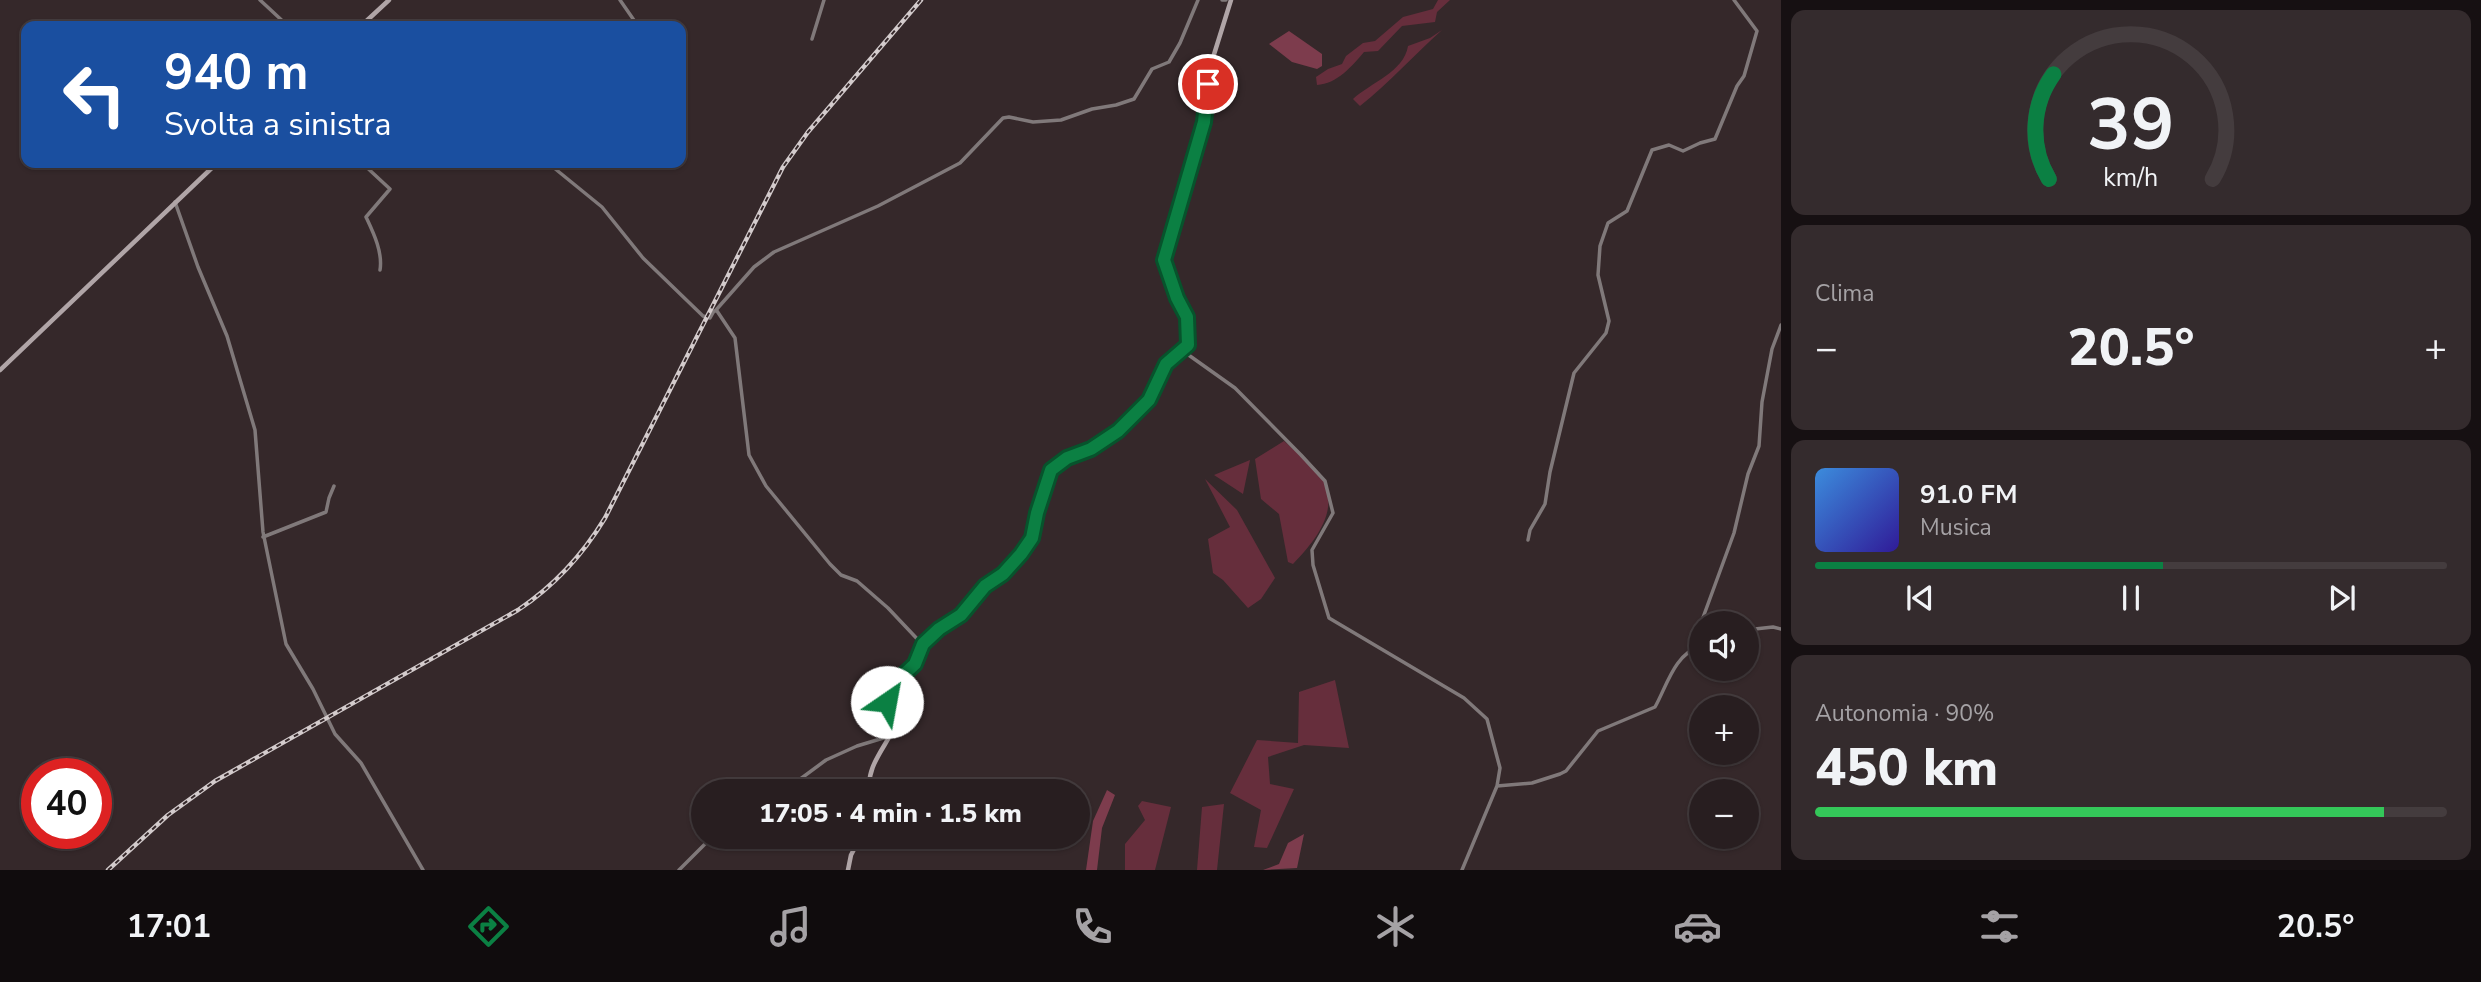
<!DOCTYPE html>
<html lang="it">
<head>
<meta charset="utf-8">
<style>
  :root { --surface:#281e20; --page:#342b2d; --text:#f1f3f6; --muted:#a5a2a5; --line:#443c3e; --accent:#0b8043 }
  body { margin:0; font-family:"Nunito Sans",sans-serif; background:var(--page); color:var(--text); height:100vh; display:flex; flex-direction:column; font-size:26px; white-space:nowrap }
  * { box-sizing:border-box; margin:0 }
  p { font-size:23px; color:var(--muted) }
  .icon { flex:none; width:38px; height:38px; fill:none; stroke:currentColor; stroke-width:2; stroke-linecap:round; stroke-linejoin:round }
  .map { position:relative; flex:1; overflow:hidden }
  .sheet { display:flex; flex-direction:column; gap:10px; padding:10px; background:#161012; width:700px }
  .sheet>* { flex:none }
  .banner { position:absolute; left:21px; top:21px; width:665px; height:147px; border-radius:14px; box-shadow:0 2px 5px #0004,0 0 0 2px var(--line); background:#1a4fa0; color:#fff; overflow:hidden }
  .controls { position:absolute; left:1689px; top:611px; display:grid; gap:14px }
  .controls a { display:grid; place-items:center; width:70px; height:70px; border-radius:50%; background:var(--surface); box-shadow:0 2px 5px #0004,0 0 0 2px var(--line); font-size:35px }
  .speed { position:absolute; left:21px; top:758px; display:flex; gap:14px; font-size:35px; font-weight:700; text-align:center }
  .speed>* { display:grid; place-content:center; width:91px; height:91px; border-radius:50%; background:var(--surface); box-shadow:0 2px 5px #0004,0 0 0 2px var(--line); line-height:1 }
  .speed .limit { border:10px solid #d22; background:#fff; color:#111 }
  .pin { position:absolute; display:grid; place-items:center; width:60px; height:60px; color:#fff; margin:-30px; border:4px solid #fff; border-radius:50%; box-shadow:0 2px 7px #0007 }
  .me { position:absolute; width:77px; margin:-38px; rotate:33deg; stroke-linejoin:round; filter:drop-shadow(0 0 5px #0008) }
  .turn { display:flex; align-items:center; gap:24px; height:147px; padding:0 28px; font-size:32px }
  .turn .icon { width:91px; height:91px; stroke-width:2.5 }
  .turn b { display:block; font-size:49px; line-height:60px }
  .big { font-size:52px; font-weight:800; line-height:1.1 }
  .sheet .widget { flex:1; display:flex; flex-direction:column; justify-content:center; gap:10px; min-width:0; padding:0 24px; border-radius:14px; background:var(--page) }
  .sheet .dial { align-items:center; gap:0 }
  .dial svg { height:182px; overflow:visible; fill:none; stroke:var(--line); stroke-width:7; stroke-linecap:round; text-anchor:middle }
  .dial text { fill:var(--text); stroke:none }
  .song { display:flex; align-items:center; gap:21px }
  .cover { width:84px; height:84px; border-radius:10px; background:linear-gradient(135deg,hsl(210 70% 55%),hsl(250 70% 35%)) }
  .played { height:7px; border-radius:4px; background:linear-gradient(90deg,var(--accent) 55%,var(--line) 55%) }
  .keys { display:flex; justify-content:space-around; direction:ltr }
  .heat { display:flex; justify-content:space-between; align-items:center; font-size:38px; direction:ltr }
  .charge { height:10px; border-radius:5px; background:linear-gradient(90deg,#34c759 90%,var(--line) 0) }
  .trip { position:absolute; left:691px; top:779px; width:399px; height:70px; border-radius:35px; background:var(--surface); box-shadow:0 2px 5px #0004,0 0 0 2px var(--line); font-weight:800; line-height:70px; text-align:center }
  .tabs { display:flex; height:112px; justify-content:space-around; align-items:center; background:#100c0d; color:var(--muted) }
  .tabs .icon { width:49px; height:49px }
  .tabs .selected { color:var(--accent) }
  .tabs b { font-size:32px; color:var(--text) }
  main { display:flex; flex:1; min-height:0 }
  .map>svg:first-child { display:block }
  .green { fill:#662e3c }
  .forest { fill:#7d3c4d }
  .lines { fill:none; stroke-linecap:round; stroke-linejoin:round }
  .street { stroke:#80797a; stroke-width:3.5 }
  .secondary { stroke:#b0a5a7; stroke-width:4.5 }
  .rail-casing { stroke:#d3cbcc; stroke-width:4.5 }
  .rail { stroke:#35282a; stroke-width:2; stroke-dasharray:5; stroke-linecap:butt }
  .route-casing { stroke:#07532c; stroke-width:18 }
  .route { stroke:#0b8043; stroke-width:12 }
</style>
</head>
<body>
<main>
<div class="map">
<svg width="1781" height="870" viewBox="0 0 1781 870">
  <rect width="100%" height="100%" fill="#35282a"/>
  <!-- green -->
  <path class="green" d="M1438,0H1450L1437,12L1435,22L1402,26L1378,51L1364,52C1352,66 1337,84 1317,85L1316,77L1328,69L1342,64L1346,56L1363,43L1375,41L1403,17L1433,9Z
    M1442,30C1414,55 1389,83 1360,106L1353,99C1370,83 1404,72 1408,46L1430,38Z
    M1284,441C1293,449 1319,471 1324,480C1339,513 1314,542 1293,564L1288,562L1279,514L1261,499L1255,459Z
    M1250,460L1243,494L1214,475Z
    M1205,479L1237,510L1275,578L1261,599L1248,608L1223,580L1213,573L1208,539L1230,527Z
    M1335,680L1349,748L1304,745L1268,757L1270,784L1294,789L1267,848L1254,847L1261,810L1230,793L1257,740L1298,743L1299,692Z
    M1142,801L1171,807L1155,870H1125V844L1145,820L1138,806Z
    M1224,804L1217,870H1197L1202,807Z"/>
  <!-- forest -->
  <path class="forest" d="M1289,31L1322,54V66L1317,69L1292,62L1269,44Z
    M1107,790L1115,795L1102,828L1097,870H1086L1093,821Z
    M1304,834L1297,868L1263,870L1279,864L1288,843Z"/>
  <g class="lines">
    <!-- street -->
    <path class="street" d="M260,0L288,26
      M620,0L638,26
      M1222,0H1226
      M812,39L824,0
      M362,163L390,189L366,217C373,232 383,252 380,270
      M548,163L602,207L643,258L703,316L710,318L714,311H717L735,338L749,455L766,486L830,564L841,575L857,581L888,608L922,644
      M175,202L198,267L227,336L255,430L263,532L286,644L313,689L335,734L361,763L423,870
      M716,310L754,267L774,252L878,206L960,163L1003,118L1009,117L1033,122L1061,120L1092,109L1116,105L1134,99L1152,69L1169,62L1180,43L1198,0
      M1183,351L1235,388L1301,455L1325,481L1333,513L1312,550L1313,565L1329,618L1464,698L1487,719L1500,768L1497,786
      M263,537L326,512L329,498L334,486
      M1528,540L1530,530L1545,504L1550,472L1574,373L1606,333L1609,321L1598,275L1600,246L1608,223L1627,211L1652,150L1669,145L1683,151L1700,143L1715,139L1737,86L1744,76L1757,31L1734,0
      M1701,623L1734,533L1748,474L1759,446L1762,402L1772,349L1781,325
      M1746,630L1773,627L1781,629
      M1692,648L1701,624
      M784,791L826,760L857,746L890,736
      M679,870L713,836
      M1462,870L1497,786L1532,783L1560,774L1566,771L1598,731L1655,707C1667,686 1674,654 1701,646"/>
    <!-- secondary -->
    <path class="secondary" d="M361,26L389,0
      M0,370L217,163
      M870,791C865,766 888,745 896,723L887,697L896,682L915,664L923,644L939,629L961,615L985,586L1003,574L1021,554L1032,538L1037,513L1050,470L1067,458L1091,449L1118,431L1149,400L1165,364L1188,345L1187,317L1177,298L1164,260L1204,122L1211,64L1231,0
      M848,870L851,855L861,836"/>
    <defs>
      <path id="rail" d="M108,870L168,815L215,781L518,610C554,586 582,556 605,518L783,167L808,132L921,0"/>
    </defs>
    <!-- rail casing -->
    <use href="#rail" class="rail-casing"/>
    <!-- rail -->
    <use href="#rail" class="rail"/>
  </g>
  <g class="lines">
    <defs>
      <path id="route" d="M887,702L889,692L896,682L915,664L923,644L939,629L961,615L985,586L1003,574L1021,554L1032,538L1037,513L1051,470L1067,458L1091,449L1118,431L1149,400L1166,364L1188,345L1187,317L1177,298L1164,260L1204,122L1208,84"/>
    </defs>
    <!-- route casing -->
    <use href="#route" class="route-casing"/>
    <!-- route -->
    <use href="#route" class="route"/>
  </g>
</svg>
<div class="controls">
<a><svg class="icon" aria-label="sound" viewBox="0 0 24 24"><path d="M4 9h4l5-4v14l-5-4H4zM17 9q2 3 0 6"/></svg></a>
<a>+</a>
<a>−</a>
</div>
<div class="speed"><div class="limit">40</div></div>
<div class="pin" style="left:1208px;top:84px;background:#d93025"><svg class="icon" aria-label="arrive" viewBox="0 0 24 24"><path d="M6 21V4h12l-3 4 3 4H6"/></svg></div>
<svg class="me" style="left:887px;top:702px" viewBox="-20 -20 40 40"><circle r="19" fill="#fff"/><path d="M0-13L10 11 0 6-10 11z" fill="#0b8043"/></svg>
<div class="trip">17:05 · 4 min · 1.5 km</div>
<div class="banner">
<div class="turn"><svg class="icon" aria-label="left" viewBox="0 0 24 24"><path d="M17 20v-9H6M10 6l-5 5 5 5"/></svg><div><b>940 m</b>Svolta a sinistra</div></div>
</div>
</div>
<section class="sheet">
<div class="widget dial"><svg viewBox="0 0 100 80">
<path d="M14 69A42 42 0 1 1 86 69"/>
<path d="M14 69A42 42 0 0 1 16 23" stroke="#0b8043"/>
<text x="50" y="56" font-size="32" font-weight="700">39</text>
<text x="50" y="72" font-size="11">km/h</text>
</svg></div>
<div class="widget"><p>Clima</p>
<div class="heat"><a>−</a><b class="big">20.5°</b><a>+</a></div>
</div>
<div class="widget">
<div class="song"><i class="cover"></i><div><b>91.0 FM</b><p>Musica</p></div></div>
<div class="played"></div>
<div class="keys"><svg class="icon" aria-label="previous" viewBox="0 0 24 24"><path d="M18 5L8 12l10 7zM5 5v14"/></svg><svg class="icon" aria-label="pause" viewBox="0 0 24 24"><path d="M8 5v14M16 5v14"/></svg><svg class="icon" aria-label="next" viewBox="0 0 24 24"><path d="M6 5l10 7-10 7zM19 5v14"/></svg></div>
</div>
<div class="widget"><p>Autonomia · 90%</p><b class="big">450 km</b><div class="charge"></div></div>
</section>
</main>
<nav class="tabs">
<b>17:01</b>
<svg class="icon selected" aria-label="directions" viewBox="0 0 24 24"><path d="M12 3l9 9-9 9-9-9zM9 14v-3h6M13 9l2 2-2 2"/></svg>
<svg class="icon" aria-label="music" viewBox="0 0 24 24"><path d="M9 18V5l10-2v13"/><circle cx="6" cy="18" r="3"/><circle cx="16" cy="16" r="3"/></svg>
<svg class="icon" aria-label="phone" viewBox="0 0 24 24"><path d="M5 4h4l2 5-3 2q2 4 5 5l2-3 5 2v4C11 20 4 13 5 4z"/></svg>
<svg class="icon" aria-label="climate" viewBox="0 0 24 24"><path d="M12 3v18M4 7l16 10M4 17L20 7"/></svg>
<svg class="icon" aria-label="car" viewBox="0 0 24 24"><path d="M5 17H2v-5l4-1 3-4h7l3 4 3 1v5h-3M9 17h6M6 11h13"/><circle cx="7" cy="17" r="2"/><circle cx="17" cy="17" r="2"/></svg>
<svg class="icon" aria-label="filters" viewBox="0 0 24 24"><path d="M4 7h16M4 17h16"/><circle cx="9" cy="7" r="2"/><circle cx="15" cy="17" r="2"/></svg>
<b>20.5°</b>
</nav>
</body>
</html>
